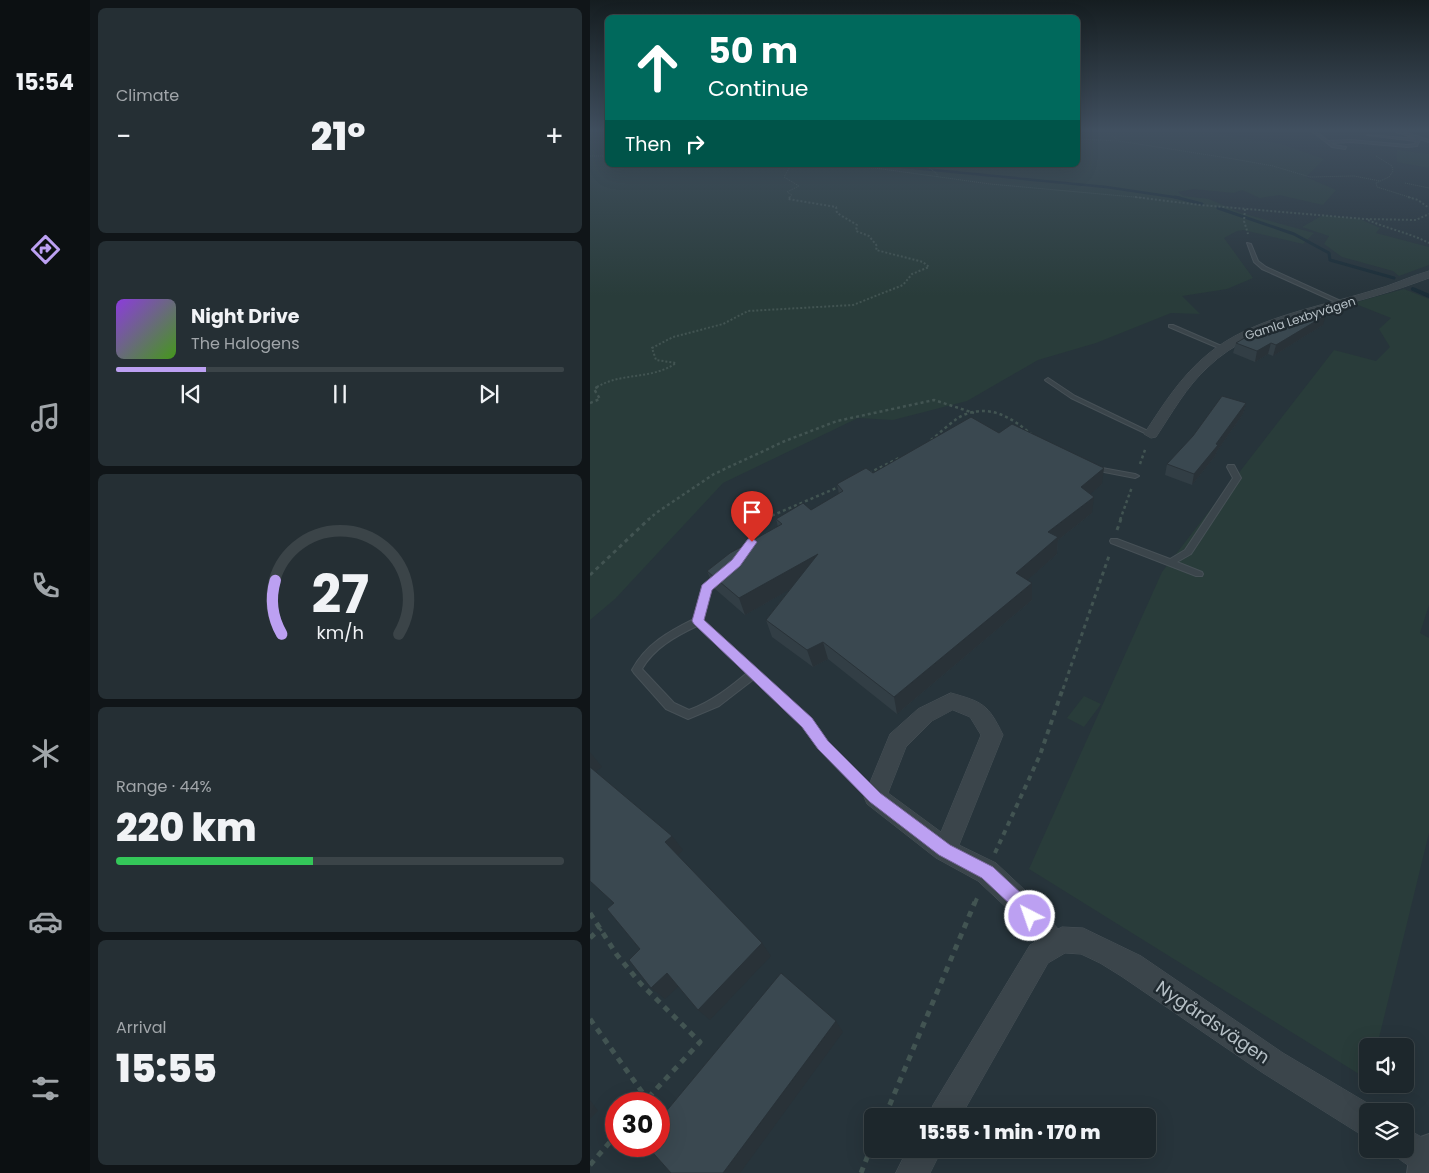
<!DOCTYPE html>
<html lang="en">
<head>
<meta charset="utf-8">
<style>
  :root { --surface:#1d272c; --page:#252f34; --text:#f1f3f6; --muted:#a0a5a9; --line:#3b4448; --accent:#bca0f2 }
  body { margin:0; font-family:Poppins,sans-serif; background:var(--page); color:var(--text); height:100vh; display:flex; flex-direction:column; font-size:19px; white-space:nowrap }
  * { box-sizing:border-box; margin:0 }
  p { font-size:16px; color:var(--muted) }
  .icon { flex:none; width:28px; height:28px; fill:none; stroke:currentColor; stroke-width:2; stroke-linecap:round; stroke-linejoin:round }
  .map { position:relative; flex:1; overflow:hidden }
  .sheet { display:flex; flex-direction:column; gap:8px; padding:8px; background:#101518; width:500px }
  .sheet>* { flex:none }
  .top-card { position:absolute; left:15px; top:15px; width:475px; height:152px; border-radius:8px; box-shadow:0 5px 20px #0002,0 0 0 1px var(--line); background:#00695c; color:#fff; overflow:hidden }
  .buttons { position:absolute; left:769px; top:1038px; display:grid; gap:10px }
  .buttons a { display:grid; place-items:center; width:55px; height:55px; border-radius:8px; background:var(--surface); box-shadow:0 5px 20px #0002,0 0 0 1px var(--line); font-size:25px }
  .speed { position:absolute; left:15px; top:1092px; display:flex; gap:10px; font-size:25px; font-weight:700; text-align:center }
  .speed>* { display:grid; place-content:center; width:65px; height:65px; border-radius:50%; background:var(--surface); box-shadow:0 5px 20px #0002,0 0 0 1px var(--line); line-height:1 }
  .speed .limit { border:8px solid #d22; background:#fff; color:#111 }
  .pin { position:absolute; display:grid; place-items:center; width:42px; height:42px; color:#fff; margin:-51px -21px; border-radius:50% 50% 50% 0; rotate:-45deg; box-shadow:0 0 5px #0007 }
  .pin .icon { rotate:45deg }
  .me { position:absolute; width:55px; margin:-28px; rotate:319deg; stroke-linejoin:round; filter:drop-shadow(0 0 4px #0008) }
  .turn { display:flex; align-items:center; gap:18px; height:105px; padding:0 20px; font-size:22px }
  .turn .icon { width:65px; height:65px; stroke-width:2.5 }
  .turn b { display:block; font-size:35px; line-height:42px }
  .then { display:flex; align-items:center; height:48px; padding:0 20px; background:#0003; gap:10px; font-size:19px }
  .big { font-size:38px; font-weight:800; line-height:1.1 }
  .sheet .widget { flex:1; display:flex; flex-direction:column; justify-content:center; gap:8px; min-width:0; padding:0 18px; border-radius:8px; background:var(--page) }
  .sheet .dial { align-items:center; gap:0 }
  .dial svg { height:130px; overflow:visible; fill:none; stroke:var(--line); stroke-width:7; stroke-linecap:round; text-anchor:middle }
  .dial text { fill:var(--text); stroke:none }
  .song { display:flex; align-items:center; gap:15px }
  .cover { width:60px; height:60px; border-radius:8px; background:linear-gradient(135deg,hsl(270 70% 55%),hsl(100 70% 35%)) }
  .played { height:5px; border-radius:2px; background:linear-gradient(90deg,var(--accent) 20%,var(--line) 20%) }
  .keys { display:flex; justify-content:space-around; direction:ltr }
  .heat { display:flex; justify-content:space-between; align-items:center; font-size:28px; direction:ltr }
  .charge { height:8px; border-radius:4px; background:linear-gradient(90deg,#34c759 44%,var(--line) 0) }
  .trip { position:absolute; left:274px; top:1108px; width:292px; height:50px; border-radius:8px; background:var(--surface); box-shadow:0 5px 20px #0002,0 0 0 1px var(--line); font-weight:800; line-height:50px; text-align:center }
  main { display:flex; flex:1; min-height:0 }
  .tabs { display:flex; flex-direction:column; width:90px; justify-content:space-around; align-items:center; background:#0c1012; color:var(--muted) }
  .tabs .icon { width:35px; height:35px }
  .tabs .on { color:var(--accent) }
  .tabs b { font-size:22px; color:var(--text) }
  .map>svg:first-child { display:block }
  .green { fill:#293c3a }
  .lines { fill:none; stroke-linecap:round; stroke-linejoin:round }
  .stream-far2 { stroke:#1b2d37; stroke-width:2.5 }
  .stream-far1 { stroke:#1b2d37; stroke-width:3 }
  .stream { stroke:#1b2d37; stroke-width:4 }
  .service-casing { stroke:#475157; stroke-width:2 }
  .minor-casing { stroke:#475157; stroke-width:1 }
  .tertiary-casing { stroke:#475157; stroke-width:2 }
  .path-far5 { stroke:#425452; stroke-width:1; stroke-dasharray:1 1; stroke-linecap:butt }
  .path-far4 { stroke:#425452; stroke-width:2; stroke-dasharray:2 2; stroke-linecap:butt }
  .path-far3 { stroke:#425452; stroke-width:2.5; stroke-dasharray:3 3; stroke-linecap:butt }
  .path-far2 { stroke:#425452; stroke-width:3; stroke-dasharray:4 4; stroke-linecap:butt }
  .path-far1 { stroke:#425452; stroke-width:4; stroke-dasharray:5 5; stroke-linecap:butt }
  .path { stroke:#425452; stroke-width:5; stroke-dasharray:6 6; stroke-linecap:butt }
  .service { fill:#3b454b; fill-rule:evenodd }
  .minor { fill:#3b454b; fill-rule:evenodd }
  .tertiary { fill:#3b454b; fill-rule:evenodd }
  .wall { fill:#323e45 }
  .shaded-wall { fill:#293238 }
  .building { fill:#3a4850; stroke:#293238 }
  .route { fill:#bca0f2; stroke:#7a689d }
  .labels { text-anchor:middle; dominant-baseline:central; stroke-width:5; stroke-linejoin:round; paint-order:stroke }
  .far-street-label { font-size:12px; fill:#b6c0c6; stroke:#202a30 }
  .near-street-label { font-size:18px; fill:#b6c0c6; stroke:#202a30 }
</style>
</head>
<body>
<main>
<nav class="tabs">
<b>15:54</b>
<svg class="icon on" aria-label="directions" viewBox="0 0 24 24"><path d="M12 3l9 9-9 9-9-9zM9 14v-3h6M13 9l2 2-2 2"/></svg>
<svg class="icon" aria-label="music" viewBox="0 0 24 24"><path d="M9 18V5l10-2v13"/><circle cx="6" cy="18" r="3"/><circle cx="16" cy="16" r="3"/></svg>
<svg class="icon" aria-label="phone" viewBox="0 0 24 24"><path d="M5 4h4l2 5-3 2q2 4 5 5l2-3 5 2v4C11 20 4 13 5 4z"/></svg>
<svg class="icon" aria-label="climate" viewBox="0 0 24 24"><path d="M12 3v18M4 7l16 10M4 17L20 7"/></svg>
<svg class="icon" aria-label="car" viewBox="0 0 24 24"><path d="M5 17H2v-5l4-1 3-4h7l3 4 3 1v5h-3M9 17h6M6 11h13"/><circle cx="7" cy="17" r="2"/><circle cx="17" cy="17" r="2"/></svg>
<svg class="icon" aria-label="filters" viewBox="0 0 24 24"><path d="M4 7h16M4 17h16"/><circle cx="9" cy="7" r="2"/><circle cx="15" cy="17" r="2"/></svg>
</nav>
<section class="sheet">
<div class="widget"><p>Climate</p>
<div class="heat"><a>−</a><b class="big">21°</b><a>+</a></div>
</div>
<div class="widget">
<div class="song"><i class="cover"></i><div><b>Night Drive</b><p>The Halogens</p></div></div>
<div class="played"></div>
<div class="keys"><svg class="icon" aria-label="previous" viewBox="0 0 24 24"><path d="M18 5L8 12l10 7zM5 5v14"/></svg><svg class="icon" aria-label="pause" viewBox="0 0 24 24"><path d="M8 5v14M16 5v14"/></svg><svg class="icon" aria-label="next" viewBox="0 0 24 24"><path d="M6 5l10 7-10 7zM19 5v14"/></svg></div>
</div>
<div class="widget dial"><svg viewBox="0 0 100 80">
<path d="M14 69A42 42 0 1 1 86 69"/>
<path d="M14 69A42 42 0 0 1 10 36" stroke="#bca0f2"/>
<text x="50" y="56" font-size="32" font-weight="700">27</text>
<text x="50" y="72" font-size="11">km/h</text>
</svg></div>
<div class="widget"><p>Range · 44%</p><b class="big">220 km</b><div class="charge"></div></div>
<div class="widget"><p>Arrival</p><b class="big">15:55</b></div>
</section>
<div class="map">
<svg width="839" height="1173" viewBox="0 0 839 1173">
  <rect width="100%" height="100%" fill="#27343b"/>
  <!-- green -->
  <path class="green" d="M0,131H17L18,165H488V131H610L688,143L734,159L716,177L746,190L733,205L689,195L670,198L652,190L644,193L603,189L588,192L593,196L619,199L651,213L724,233L713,244L653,230L647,231L634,238L663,278L637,289L592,296L610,314L581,313L506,343L448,360L377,401L303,420L268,418L133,483L25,599L0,620Z
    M807,150L839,154V168L807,162Z
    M733,215L770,219L790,228L786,233L839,247V265L809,276L803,271L752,257L734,244L739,236L712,227Z
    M814,289L839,299V605L830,633L839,638V833L787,1046H778L777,1079L439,869L572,572L744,350L786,361L800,347L789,329L801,318L763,303Z
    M494,696L511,704L494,727L477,718Z"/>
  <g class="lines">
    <!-- stream-far2 -->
    <path class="stream-far2" d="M292,165L516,187L590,198"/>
    <!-- stream-far1 -->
    <path class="stream-far1" d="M585,197L612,204
      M628,208L704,234L739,253L740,260L804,278"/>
    <!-- stream -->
    <path class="stream" d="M823,289L839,296"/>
    <defs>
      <path id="service" d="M722,131H725L738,141L761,140L817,145L825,144L826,141L777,135L828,139L804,131H810L839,140V142L830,139L827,146L817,147L761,142L741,143L744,145L756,147L755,149L742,147Z
        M657,243L661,244L668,261L676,267L755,303L750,304L672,269L664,262Z
        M579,325H583L636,348L631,349L579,327Z
        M458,378L485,396L564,434L561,436L559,435L481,398L456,381L455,380Z
        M638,465H644L651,478L601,554L587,562L612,572L613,574L612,576H606L521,543L520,541L521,539H527L580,559L595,550L643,478L637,467Z
        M501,466L545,474L549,476L545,478L504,470H501Z
        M129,574L133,577L120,589L113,620L221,719L237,742L289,793L291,797L289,801L285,802L281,801L229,748L213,725L164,679L129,706L98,719L76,709L44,673L42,670C56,644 78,632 104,619L112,588L126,575ZM107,626L157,673C139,688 121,702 99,710L84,703L52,669C64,648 86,636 107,626Z"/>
      <path id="minor" d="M839,271V278L825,283C761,307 667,319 618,367C596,387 582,413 566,437L561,438L554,434C573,405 591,376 618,354C661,318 729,307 781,291C801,286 820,276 839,271Z
        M361,693C393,702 398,704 413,735L369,845L406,863L438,893L468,929L472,927L493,928L551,956L693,1053L789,1110L778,1111V1136L767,1132L673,1073L531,976L510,963L491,954L475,953L458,963L371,1116H339L343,1105L440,945L445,942L420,911L388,881L346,858L277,804L274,797L300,734L328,709ZM363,710L380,717L391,735L351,832L298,793L316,747L342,721Z
        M815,1128L839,1141V1173C827,1172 806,1160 801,1149H815Z
        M318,1149H352L340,1173H306Z"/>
      <path id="tertiary" d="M839,1134V1173H817L820,1153L825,1139Z"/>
    </defs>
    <!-- service casing -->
    <use href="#service" class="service-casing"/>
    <!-- minor casing -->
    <use href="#minor" class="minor-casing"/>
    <!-- tertiary casing -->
    <use href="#tertiary" class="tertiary-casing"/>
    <!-- path-far5 -->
    <path class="path-far5" d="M8,131L18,139
      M516,131L529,141
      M488,139L529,141L644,159L683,166L720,177L764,176L790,181
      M0,156H18
      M786,156L802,166L803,171L799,177L786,183L787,187L822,198
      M115,165H162
      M201,165L285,168L400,184L555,198
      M336,165L347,174V177
      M815,183L839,188
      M199,198L202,195L197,192L209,186L194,177L201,165"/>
    <!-- path-far4 -->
    <path class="path-far4" d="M545,197L610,205L775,219L826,220L839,214
      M818,197L828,200L839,208
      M655,209L654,221L658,234
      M778,220C798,229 820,233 839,243
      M7,387C32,372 62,380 86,363L66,360L62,348L83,337L133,324L158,311L263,305L313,285L322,274L339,267L333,262L286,250L287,246L279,236L266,231L267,225L247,213L246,207L198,199L200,197"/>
    <!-- path-far3 -->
    <path class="path-far3" d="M0,403L10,399L4,389L9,386
      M341,440C350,433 366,417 376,414C402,405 422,418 441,434
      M550,464L556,447
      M279,473L309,458
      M58,520L66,513L124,474L195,441L247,421L344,400L384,413
      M178,520L181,516L251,486
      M530,520L542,487"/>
    <!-- path-far2 -->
    <path class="path-far2" d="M527,530L531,519
      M162,542L179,519
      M0,575L59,519
      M473,689L520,553"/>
    <!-- path-far1 -->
    <path class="path-far1" d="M405,853L450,755L473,688
      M385,903L388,896"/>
    <!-- path -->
    <path class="path" d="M0,913L27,955L51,984L110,1042L57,1099
      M0,938L11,928
      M0,1019L57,1099L53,1104
      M295,1116L385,902
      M0,1165L26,1135
      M271,1173L282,1145"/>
    <!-- service -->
    <use href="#service" class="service"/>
    <!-- minor -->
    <use href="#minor" class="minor"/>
    <!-- tertiary -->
    <use href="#tertiary" class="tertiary"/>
  </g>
  <!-- wall -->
  <path class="wall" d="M685,324L733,325L683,356L678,354L665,362L643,353L646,343Z
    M656,403L653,414L627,451L625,456L602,485L575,475L577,464Z
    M409,433L512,484L500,494L502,513L468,540L467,554L437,580L442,600L307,714L238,659L223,667L182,637L176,620L200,589L155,615L124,588L117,571L188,527L186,519L221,510L249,494L247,484Z"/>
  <!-- shaded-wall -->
  <path class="shaded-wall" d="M736,315L733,325L683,356L686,345Z
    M681,343L678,354L665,362L667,351Z
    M656,403L653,414L627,451L625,456L602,485L604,474Z
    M514,468L512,484L489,504L491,487Z
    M504,497L502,513L468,540L467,554L426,590V573L458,532Z
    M228,554L232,571L155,615L149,598Z
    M442,583V600L307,714L304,697Z
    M233,642L238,659L223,667L217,650Z
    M0,752L12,767L2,774L0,771Z
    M82,836L93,850L86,857L75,842Z
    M172,943L181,956L120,1020L108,1010Z
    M77,973L90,985L75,999L61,988Z
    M246,1021L253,1032L150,1173H133Z
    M0,1100L8,1111L0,1119Z"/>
  <!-- building -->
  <path class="building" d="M733,308L736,315L686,345L681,343L667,351L646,343L680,323L685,324Z
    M632,396L656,403L626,444L628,445L604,474L577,464L603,436Z
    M381,417L409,433L422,424L514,468L491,487L504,497L458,532L468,537L426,573L442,583L304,697L233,642L217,650L176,620L228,554L149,598L117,571L140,553L192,524L186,519L213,503L221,510L253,491L247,484L276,468L283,473Z
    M0,767L82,836L75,842L172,943L108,1010L77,973L61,988L39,960L50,949L17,909L24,903L0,881Z
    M191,973L246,1021L133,1173H81L57,1146H69V1120Z"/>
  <!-- sky -->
  <linearGradient id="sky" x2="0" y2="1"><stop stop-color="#151d20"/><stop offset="0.44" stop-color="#415060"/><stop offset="1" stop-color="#415060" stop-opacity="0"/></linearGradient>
  <rect width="839" height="296" fill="url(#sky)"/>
  <!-- route -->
  <path class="route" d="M162,538L167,542L150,566L122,590L114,620L222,718L238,741L290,793L360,845L403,867L434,896L449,916L446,922L440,924L434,922L423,907L392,878L349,855L280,802L228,749L212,727L104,624L102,621L112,585L142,560L158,539Z"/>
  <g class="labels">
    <!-- far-street labels -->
    <g class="far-street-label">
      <text transform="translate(710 318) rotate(-18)">Gamla Lexbyvägen</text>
    </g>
    <!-- near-street labels -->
    <g class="near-street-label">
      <text transform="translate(623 1022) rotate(34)">Nygårdsvägen</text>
    </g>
  </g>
</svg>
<div class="buttons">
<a><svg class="icon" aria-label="sound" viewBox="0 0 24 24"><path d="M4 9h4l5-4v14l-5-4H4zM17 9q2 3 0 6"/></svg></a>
<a><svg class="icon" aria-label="layers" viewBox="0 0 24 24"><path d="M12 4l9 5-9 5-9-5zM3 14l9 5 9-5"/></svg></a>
</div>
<div class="speed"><div class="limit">30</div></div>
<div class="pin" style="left:162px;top:542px;background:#d93025"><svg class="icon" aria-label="arrive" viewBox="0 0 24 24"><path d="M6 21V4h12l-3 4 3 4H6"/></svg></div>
<svg class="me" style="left:440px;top:916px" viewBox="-20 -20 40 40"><circle r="17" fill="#bca0f2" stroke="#fff" stroke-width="3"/><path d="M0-11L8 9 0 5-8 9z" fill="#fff"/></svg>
<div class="trip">15:55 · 1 min · 170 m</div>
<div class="top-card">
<div class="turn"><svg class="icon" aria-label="ahead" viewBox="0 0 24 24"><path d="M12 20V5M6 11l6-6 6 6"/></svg><div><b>50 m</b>Continue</div></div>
<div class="then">Then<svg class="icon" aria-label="right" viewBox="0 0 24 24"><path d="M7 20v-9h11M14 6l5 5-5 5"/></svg></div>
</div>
</div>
</main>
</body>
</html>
